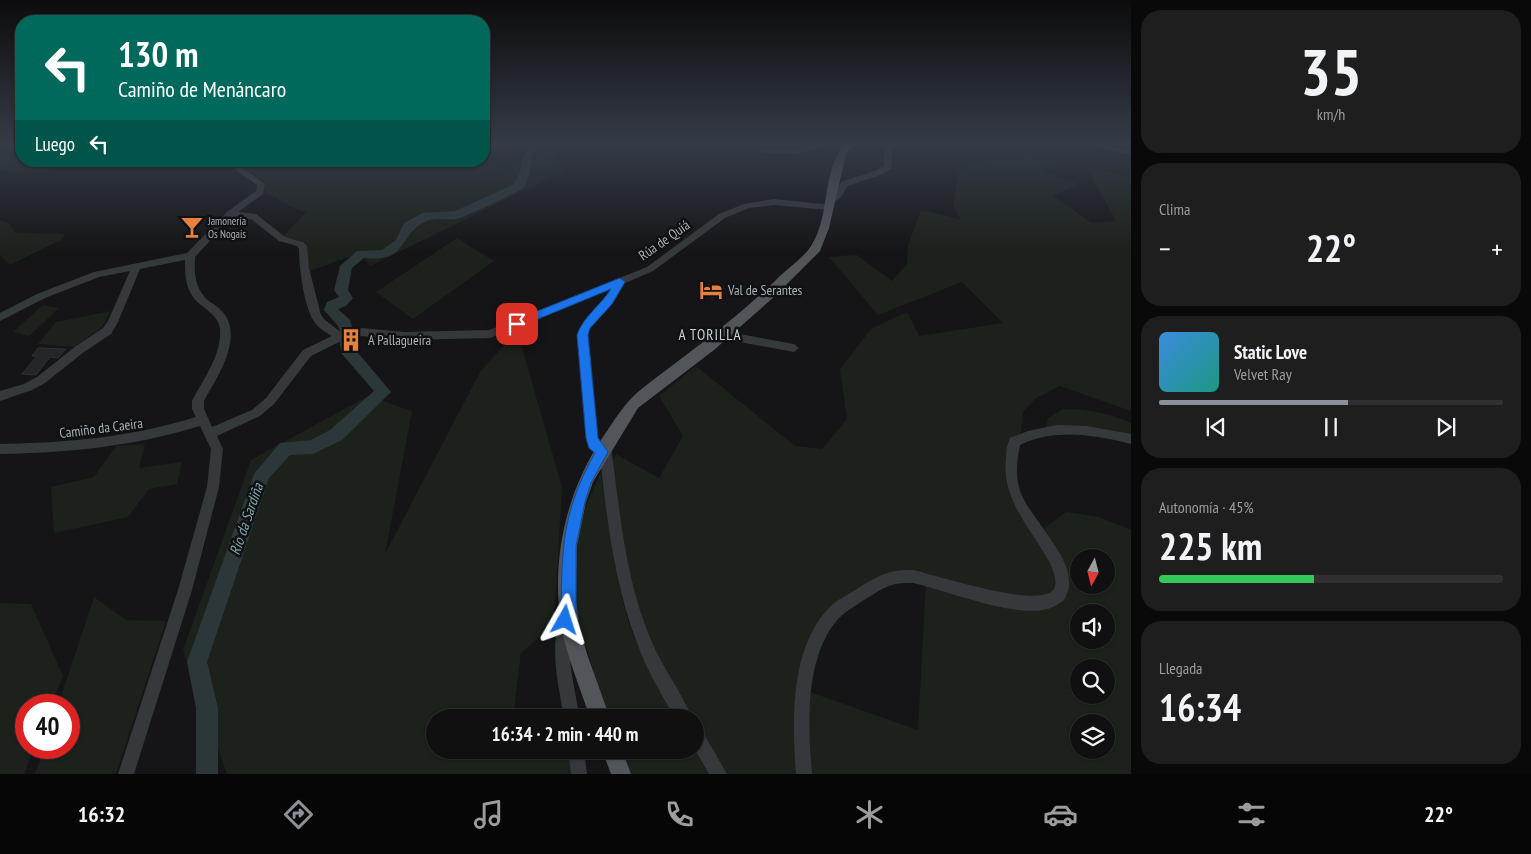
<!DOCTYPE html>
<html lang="es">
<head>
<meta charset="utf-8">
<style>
  :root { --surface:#101011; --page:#1e1e1f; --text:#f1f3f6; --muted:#9c9d9f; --line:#303031; --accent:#8c9099 }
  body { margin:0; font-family:"PT Sans Narrow",sans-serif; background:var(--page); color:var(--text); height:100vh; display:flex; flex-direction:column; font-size:19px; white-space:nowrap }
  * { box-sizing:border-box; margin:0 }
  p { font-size:16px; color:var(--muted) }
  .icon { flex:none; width:28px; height:28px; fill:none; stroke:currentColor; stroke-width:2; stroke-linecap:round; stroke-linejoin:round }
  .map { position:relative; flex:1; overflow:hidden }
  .side { display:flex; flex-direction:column; gap:10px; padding:10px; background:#090909; width:400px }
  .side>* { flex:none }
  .top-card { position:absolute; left:15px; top:15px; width:475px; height:152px; border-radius:20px; box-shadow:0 1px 4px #0004,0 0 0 1px var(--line); background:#00695c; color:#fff; overflow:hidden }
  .needle { width:32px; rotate:187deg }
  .fabs { position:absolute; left:1070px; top:549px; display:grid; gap:10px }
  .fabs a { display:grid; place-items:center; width:45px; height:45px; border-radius:50%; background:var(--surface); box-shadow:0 1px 4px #0004,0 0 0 1px var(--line); font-size:25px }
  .speed { position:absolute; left:15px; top:694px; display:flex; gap:10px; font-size:25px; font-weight:700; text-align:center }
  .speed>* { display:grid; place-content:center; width:65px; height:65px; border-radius:50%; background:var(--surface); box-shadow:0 1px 4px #0004,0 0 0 1px var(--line); line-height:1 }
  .speed .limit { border:8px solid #d22; background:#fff; color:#111 }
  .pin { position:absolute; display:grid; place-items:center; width:42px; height:42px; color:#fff; margin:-21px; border-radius:10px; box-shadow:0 2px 8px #0006 }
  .me { position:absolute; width:55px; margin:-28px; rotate:6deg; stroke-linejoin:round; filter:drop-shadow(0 0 4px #0008) }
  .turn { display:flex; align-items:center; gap:18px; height:105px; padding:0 20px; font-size:22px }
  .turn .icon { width:65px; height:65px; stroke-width:2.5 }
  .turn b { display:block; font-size:35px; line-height:42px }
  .then { display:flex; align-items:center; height:48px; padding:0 20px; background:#0003; gap:10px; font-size:19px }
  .big { font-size:38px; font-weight:600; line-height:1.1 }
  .side .widget { flex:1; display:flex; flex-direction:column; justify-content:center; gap:8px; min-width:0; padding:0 18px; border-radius:20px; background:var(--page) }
  .side .dial { align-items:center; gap:0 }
  .dial b { font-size:65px; line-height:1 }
  .song { display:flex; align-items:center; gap:15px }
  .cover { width:60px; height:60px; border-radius:8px; background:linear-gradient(135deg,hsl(210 70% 55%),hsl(170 70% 35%)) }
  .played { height:5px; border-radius:2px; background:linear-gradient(90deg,var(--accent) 55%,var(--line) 55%) }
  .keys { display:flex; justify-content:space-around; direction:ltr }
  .heat { display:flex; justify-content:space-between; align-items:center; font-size:28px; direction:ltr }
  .charge { height:8px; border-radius:4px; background:linear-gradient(90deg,#34c759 45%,var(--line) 0) }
  .trip { position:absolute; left:426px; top:709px; width:278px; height:50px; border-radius:25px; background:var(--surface); box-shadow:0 1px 4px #0004,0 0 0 1px var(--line); font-weight:600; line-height:50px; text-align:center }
  .tab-bar { display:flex; height:80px; justify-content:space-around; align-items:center; background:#060607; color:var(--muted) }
  .tab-bar .icon { width:35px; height:35px }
  .tab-bar .on { color:var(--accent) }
  .tab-bar b { font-size:22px; color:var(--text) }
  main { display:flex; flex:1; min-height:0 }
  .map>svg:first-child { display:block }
  .green { fill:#1c211b; fill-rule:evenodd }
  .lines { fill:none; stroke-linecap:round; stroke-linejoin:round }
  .river { fill:#2c373a; fill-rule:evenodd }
  .building { fill:#252628; stroke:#2f3033 }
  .minor { fill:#36393b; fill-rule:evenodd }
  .major { fill:#52565a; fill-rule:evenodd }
  .route { fill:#1a73e8; stroke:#114b97 }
  .labels { text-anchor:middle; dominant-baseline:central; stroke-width:5; stroke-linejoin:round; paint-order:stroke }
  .far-poi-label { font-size:11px; fill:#a8b0b6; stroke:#101112; text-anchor:start }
  .street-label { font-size:14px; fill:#a8b0b6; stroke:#101112 }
  .poi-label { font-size:14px; fill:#a8b0b6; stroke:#101112; text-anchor:start }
  .neighbourhood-label { font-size:15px; letter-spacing:1px; fill:#c8ced2; stroke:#101112 }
  .water-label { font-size:15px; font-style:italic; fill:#81a6af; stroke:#101112 }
</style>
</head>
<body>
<main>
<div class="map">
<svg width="1131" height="774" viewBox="0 0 1131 774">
  <rect width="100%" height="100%" fill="#151517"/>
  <!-- green -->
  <path class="green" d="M554,149L563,172L370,266L360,253L307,272V249L282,237L306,212L286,205L288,204L277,199L278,198L264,193L265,182L244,168L243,161H484V159L506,170Z
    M21,156V161H43L40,163L53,169L48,172L0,171V157Z
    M1030,157L1056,164L1042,171L1078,184L1053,196L1092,223L1116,221L1086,167L1131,177V411L1060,386L1036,398L1023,412L1021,433C1018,436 1013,440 1010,444C1007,447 1008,454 1007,458C1000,513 1055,539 1056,587L1049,596L1007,598L924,573L900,571L880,577L814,637L799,774H723L695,727V718L690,717C671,686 652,653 639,618C623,571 619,517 610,467L616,454L659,478L683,436L659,396L696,366L795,446L822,449L847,419L840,369L871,329L907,312L919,336L1003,323L962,282L878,315L829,257L857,255L892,281L907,264L908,245L921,210L960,219L953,204L959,171L983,161Z
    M0,220L10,224L14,232L21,233L66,234L61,240L10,265L0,255Z
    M457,238L494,261L413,319L376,292Z
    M43,305L59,308L29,336L13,332Z
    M111,311L102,327L75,347L38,344L56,322Z
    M517,330L562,487L554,624L521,653L513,717L435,718V750H569L572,774H227L183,650L251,460L368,396L412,411L385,554L480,372Z
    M1063,409C1087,409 1109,413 1131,423V437L1046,428L1048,418Z
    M145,444L139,468L182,462L177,484L149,489L128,517L54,533L51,487L94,477L116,446Z
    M601,472C609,525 614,579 631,629C643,661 660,689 676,717H609L603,704L576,612L574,555L585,509Z
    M1066,512L1099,517L1131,530V774H809L806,761L810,692L918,730L926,581L982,598L1065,594L1042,530ZM1079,558H1106V585H1079ZM1079,612H1106V640H1079ZM1079,668H1106V695H1079ZM1079,722H1106V750H1079Z
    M94,597L126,620L166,621L116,774H35L44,748H69V705H58Z
    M0,603L31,604L63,676L51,705H26V748H34L24,774H0Z
    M622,750H695L709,774H631Z"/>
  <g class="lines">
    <!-- river -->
    <path class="river" d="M532,143H542C539,147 535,151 533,156C529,166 531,179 523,188C519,192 464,217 457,219C448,220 436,217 427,221C397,234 410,263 364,258L352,268L348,290L353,298L346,306L338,309L350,320L353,330L347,335L353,340L354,348L391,392L342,440L313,454L290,455L269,478L207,662L218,708V774H196V708L187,662L254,474L280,443L311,440L330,430L374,391L342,354L339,340L345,335L341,334L338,326L324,310L327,302L339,297L334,290L340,266L357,251L382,250L396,240L404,223L423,213L455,211L513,185L520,173L523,156Z"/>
  </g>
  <!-- building -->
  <path class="building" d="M709,284L723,291L712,298L701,292Z
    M38,348L66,349L58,358L50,357L36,375L22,374L37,356H32Z"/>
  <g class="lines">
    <!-- minor -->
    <path class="minor" d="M818,143H836L812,149L800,154L763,153L759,151L763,149L799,150Z
      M891,143H899L892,151L891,169L878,176L847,186C844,194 839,203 828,202L827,200L835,194L841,182L872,172L884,166V151Z
      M1079,143H1095L1131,151V155Z
      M232,161H240L243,168L265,184L263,194L238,212L256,214L285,237L303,242L307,246L309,268L321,315L325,320L342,333L362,328L404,332L489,330L647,267L719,214L744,204L774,199L832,205V209L829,210L774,205L749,208L725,218L653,271L623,284L612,304L590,329L587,335L598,438L601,443L605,442L609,443L611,447C620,512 625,579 651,640C662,667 681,691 692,718H675C661,693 646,669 637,643C614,583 607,520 600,457L590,448L586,438L577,335C584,317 601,306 611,289L490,338L404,340L362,336L343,340L311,356L274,404L260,416L217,436L223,449L219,487L192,590L134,774H118L178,590L207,487L211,449L200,426C134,446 68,453 0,454V444C67,443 132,437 196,417L192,409V401C203,380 222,355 220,329C218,313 202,309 193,297C185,286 185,273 185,260L140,269L118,322L111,334L84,352L45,383L32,390L0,401V391L24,384L37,377L76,346L103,328L108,321L130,271L99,277L45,298L0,321V313L37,294L94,272L187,253L227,212L256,191L257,185L237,171ZM232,217L251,219L279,241L297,246L299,249C299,267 304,310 316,324C320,329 327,333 332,336L303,350L266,398L252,410L212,427L204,409V401C216,379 240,344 227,318C223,311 217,306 210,302C195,290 194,275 195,257Z
      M723,331L794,344L799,348L794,352L719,338L718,335L719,332Z
      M1057,425L1087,426L1131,434V444C1094,435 1056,428 1020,445C1017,460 1015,476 1020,491C1029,517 1073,556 1069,586C1069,590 1066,596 1064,600C1059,603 1053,608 1047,609C1013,618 949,591 913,583C889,582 884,588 864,600C855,606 846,611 839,618C804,656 808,727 812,774H796C792,722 790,649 828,609C836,600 847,595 857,589C877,576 889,569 913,570C936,575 1041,610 1054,589C1058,582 1053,570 1050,563C1031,528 1001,500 1006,457C1006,451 1007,444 1010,438L1028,431Z
      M568,608L573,610L575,615C563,648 574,684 580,718H564C558,681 548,645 563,610Z
      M695,727L701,729L727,774H709L695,750Z
      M568,750H584L587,774H571Z"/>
    <!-- major -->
    <path class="major" d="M845,143H855L846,154L829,228L820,251L776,295L714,350L638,408L593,482L586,502L577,546L576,599L579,625L587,654L610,718H590C580,687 566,655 561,624C551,560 566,493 601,440C614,421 625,401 644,387C691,351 739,317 781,275C791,266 804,257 811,246C831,216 821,171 845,143Z
      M602,750H622L631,774H611Z"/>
  </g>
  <!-- sky -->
  <linearGradient id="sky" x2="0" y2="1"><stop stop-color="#0c0c0d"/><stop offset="0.57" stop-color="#353b47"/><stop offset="1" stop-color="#353b47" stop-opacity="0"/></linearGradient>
  <rect width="1131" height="252" fill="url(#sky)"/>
  <!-- route -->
  <path class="route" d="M620,278L625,282L612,304L590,328L588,335L598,438L608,452L591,483L585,502L576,546V614L570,626L565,628L560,626L557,620L561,612C562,548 562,511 595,453L589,448L586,438L577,335C583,317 601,305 611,289L521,326L517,327L512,324L513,321Z"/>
  <!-- icons -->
  <defs>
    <symbol id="bar-bare" viewBox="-9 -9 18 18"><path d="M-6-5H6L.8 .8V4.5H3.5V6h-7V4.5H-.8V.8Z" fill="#e77f3d" stroke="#101112" stroke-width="2.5" paint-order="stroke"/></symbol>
    <symbol id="hotel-bare" viewBox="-9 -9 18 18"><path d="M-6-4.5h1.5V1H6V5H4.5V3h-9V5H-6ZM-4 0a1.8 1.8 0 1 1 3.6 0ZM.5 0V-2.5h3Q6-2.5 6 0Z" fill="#e77f3d" stroke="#101112" stroke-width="2.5" paint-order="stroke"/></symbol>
    <symbol id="building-bare" viewBox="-9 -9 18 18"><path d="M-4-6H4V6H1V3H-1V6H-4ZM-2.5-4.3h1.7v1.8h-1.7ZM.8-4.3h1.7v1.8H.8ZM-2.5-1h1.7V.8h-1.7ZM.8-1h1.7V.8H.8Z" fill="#e77f3d" stroke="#101112" stroke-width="2.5" paint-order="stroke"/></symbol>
  </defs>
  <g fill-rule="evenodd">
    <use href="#bar-bare" x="176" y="211" width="32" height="32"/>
    <use href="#hotel-bare" x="695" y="274" width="32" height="32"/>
    <use href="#building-bare" x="335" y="324" width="32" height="32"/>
  </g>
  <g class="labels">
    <!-- far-poi labels -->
    <g class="far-poi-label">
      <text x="208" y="221">Jamonería<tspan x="208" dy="13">Os Nogais</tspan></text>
    </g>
    <!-- street labels -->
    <g class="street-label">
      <text transform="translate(664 240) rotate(-35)">Rúa de Quiá</text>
      <text transform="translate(101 428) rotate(-7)">Camiño da Caeira</text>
    </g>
    <!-- poi labels -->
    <g class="poi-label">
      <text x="728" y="290">Val de Serantes</text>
      <text x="368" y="340">A Pallagueira</text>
    </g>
    <!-- neighbourhood labels -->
    <g class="neighbourhood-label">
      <text x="710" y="334">A TORILLA</text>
    </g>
    <!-- water labels -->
    <g class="water-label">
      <text transform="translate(246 519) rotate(-71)">Río da Sardiña</text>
    </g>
  </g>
</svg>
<div class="fabs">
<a><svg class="needle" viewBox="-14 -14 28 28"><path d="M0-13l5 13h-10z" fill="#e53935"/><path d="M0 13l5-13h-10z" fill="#9c9d9f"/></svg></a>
<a><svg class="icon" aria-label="sound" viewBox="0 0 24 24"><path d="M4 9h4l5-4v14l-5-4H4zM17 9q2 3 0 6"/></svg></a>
<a><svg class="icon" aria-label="search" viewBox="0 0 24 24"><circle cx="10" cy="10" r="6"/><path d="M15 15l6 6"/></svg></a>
<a><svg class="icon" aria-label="layers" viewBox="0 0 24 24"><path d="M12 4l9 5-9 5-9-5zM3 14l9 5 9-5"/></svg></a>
</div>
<div class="speed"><div class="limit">40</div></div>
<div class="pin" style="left:517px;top:324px;background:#d93025"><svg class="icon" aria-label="arrive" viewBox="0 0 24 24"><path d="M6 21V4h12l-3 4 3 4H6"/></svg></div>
<svg class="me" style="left:565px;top:620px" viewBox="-20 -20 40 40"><path d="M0-17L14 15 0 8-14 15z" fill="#1a73e8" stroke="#fff" stroke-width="4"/></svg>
<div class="trip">16:34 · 2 min · 440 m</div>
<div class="top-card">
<div class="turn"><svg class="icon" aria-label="left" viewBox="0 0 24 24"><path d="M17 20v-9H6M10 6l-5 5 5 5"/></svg><div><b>130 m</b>Camiño de Menáncaro</div></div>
<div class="then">Luego<svg class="icon" aria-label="left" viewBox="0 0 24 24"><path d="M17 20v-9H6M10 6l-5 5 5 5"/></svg></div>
</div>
</div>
<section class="side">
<div class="widget dial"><b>35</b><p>km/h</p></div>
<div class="widget"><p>Clima</p>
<div class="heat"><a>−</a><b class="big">22°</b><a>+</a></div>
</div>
<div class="widget">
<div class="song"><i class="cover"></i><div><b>Static Love</b><p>Velvet Ray</p></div></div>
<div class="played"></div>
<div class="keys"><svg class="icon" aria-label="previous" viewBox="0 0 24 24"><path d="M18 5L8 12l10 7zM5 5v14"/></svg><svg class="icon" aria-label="pause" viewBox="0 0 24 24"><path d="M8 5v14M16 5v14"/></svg><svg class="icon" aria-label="next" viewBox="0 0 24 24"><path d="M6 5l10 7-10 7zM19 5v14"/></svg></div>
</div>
<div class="widget"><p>Autonomía · 45%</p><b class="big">225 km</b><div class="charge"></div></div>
<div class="widget"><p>Llegada</p><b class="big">16:34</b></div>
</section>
</main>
<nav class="tab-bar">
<b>16:32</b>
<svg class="icon on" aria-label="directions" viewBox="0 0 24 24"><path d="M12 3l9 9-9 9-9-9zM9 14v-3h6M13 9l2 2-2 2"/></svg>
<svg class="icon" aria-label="music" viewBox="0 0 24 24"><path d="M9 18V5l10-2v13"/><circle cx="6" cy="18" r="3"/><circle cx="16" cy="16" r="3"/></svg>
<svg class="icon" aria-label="phone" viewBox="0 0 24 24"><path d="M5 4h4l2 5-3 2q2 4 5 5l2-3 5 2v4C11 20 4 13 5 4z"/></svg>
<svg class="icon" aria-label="climate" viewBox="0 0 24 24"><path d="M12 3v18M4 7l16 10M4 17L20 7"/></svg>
<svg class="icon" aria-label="car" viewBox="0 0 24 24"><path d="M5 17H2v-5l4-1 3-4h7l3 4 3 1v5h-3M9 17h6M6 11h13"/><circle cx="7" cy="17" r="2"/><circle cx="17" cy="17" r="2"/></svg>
<svg class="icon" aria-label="filters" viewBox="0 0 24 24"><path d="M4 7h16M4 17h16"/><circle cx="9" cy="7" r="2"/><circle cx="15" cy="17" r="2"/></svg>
<b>22°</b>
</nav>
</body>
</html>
